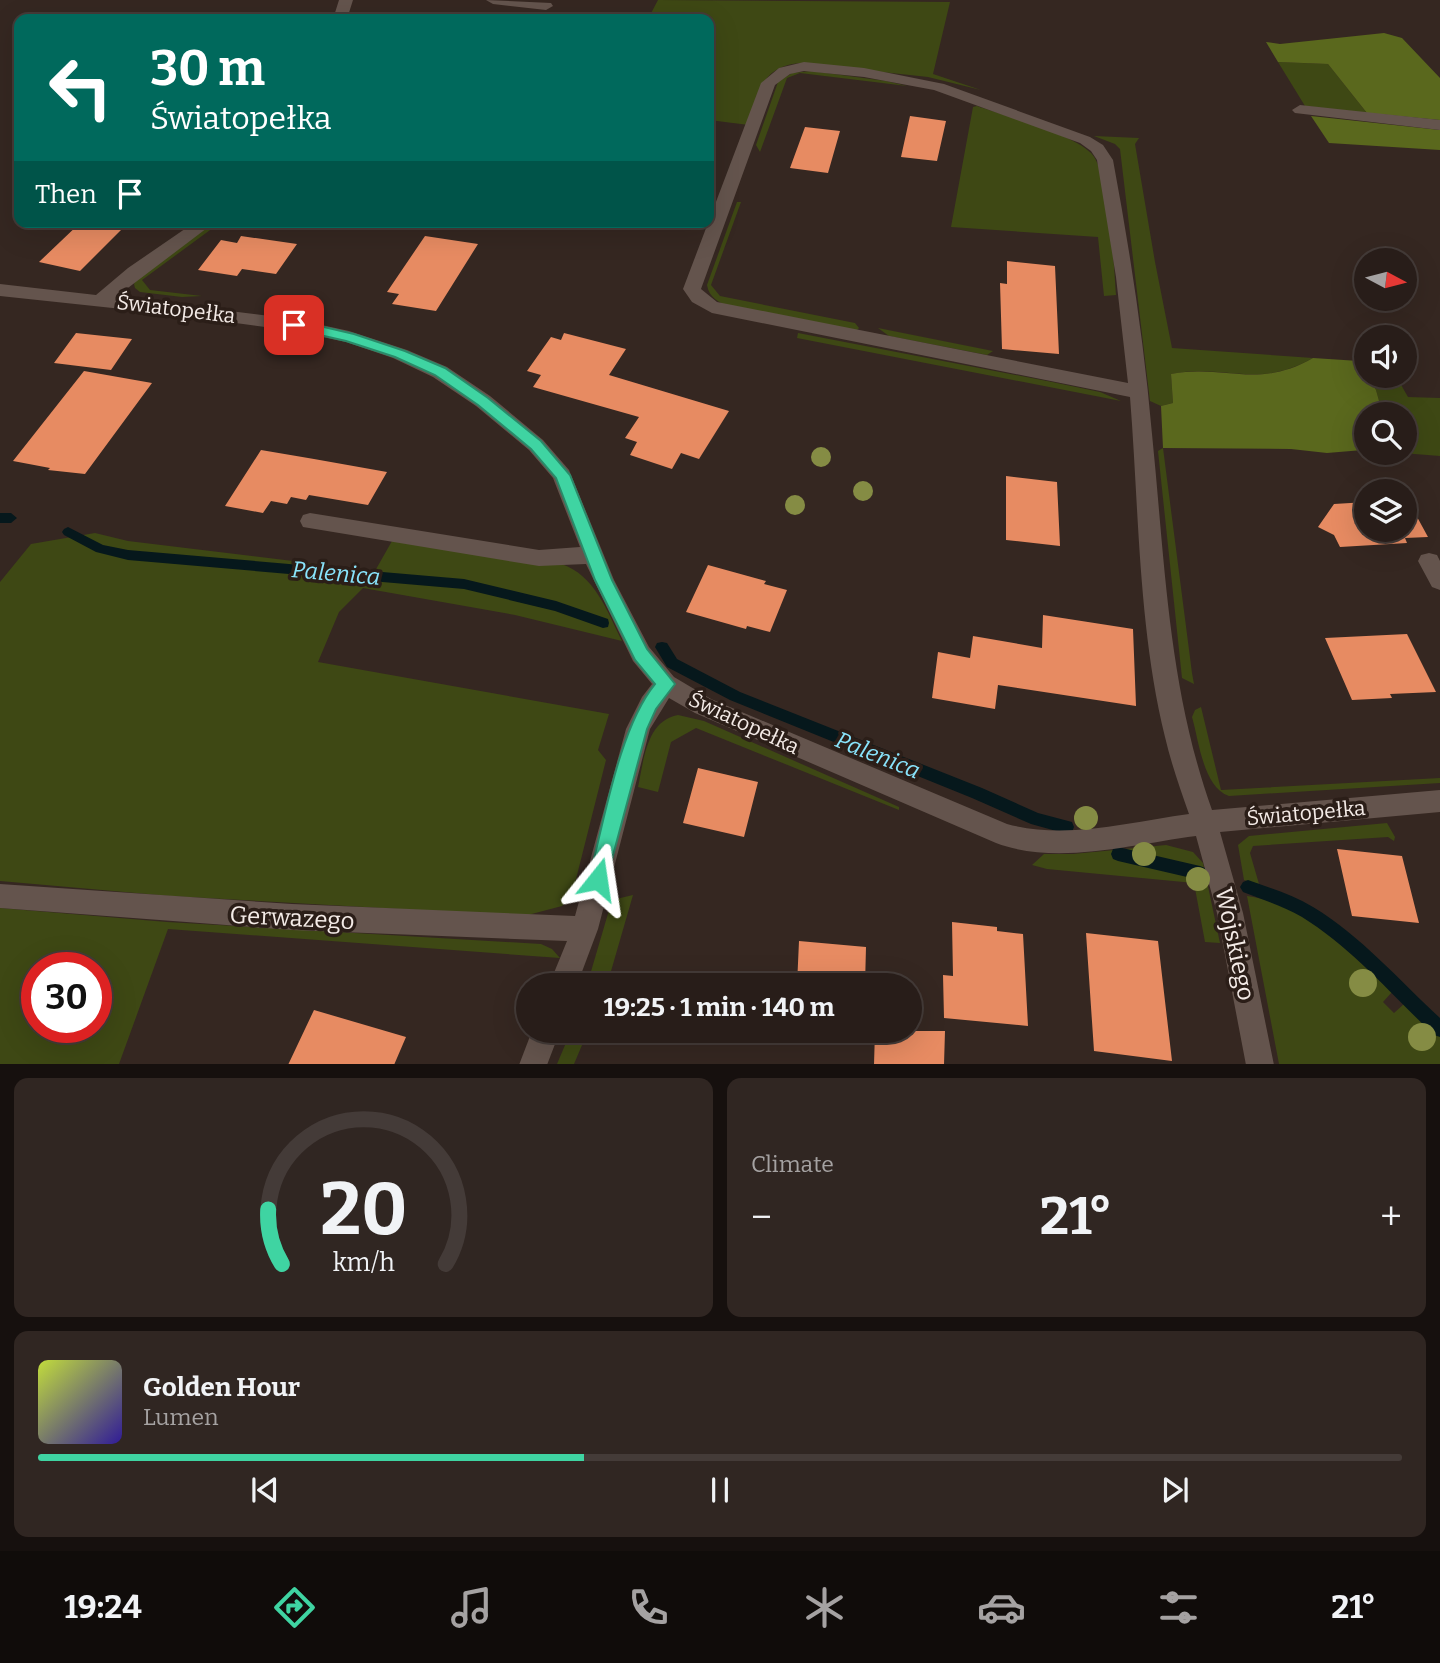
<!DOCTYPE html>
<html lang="en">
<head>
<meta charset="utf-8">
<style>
  :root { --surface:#281d19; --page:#302622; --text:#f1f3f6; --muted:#a5a2a2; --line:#443b38; --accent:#3fd4a2 }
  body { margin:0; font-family:Bitter,serif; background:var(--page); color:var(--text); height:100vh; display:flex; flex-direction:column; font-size:26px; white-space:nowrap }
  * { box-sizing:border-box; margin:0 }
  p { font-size:23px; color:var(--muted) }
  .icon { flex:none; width:38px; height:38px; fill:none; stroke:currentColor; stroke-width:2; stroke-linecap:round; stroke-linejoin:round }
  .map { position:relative; height:1064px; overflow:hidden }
  .side { display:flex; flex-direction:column; gap:14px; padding:14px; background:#16100e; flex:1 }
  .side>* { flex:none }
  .banner { position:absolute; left:14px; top:14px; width:700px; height:214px; border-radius:14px; box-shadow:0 7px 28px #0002,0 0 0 2px var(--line); background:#00695c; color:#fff; overflow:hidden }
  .needle { width:46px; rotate:97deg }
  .tools { position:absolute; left:1354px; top:248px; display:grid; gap:14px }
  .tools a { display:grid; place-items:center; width:63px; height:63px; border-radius:50%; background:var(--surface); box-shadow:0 7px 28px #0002,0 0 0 2px var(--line); font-size:35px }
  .speed { position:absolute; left:21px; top:952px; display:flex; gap:14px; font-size:35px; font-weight:700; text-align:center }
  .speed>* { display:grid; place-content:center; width:91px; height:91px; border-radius:50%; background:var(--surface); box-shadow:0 7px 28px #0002,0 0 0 2px var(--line); line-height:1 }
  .speed .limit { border:10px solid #d22; background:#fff; color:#111 }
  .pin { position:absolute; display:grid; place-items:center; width:60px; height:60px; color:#fff; margin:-30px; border-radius:14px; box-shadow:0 4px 10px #0006 }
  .me { position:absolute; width:77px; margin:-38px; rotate:15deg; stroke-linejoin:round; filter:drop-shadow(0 0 5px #0008) }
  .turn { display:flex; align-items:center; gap:24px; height:147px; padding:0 21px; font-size:32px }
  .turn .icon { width:91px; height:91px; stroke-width:2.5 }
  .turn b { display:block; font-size:49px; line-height:60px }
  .then { display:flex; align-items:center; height:66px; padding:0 21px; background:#0003; gap:14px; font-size:26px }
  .big { font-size:52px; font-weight:700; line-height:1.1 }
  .side .widget { flex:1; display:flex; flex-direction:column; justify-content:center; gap:10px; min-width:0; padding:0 24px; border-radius:14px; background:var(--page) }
  .side .dial { align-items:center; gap:0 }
  .dial svg { height:182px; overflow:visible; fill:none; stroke:var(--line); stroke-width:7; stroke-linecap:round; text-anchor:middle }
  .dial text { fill:var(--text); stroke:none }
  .song { display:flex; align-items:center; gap:21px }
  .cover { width:84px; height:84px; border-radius:10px; background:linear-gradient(135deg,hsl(70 70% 55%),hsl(250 70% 35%)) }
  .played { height:7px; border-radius:4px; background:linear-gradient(90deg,var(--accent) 40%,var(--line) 40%) }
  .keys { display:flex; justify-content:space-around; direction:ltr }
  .heat { display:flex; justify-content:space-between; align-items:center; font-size:38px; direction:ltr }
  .side .tiles { flex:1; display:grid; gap:14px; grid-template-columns:1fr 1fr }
  .widget:last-child { grid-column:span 2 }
  .trip { position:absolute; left:516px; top:973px; width:406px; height:70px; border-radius:35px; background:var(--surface); box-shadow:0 7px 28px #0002,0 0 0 2px var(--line); font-weight:700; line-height:70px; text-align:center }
  .tab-bar { display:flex; height:112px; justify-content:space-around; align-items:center; background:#100c0a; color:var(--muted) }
  .tab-bar .icon { width:49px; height:49px }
  .tab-bar .current { color:var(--accent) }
  .tab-bar b { font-size:32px; color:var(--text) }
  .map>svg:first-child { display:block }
  .green { fill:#3e4814; fill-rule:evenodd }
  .forest { fill:#5a681d }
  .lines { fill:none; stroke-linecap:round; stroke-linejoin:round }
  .stream { fill:#06181c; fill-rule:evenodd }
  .building { fill:#e78b62 }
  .minor { fill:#64544d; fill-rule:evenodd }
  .tree { fill:#858c44 }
  .route { fill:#3fd4a2; stroke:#298a69; stroke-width:2 }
  .labels { text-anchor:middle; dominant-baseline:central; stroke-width:7; stroke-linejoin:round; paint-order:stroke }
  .street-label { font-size:21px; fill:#f4ebe7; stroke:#2b1e18 }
  .water-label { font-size:23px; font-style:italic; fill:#89e4fc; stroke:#2b1e18 }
  .near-street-label { font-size:24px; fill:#f4ebe7; stroke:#2b1e18 }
</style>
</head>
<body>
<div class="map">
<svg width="1440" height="1065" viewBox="0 0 1440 1065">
  <rect width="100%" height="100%" fill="#352721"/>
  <!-- green -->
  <path class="green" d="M658,0L950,2L933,74L981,90L928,77L800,63C760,67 760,92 749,125L709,120V19H648Z
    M1278,62L1328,64L1367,113L1305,106Z
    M811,71L886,81L907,86L800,73L787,78L760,152L756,145L778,82L792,73Z
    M977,106C1005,116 1071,133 1091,153C1109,170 1114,267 1116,295L1104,296L1098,237L951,227L973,107Z
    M1094,136L1139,138L1135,144L1155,262L1172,348L1313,358C1256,390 1226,363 1171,374L1173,403L1161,406L1150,401L1120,149L1115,144Z
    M737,202H741L711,285L720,296L855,323L859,328L856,331L729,307C719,302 709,298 707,285Z
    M215,222H221L142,280L150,290L202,296L182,297L140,292L135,288L134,284L137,277Z
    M878,328L993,351L987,355L889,336Z
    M798,333L1052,382L1100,392L1121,401L797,338Z
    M1368,376H1396L1408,397L1440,398V456L1402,453H1405V415H1383L1376,390Z
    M1163,448L1192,673L1194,684L1182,678L1158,451Z
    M95,533L128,541L375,571L392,541L561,564C595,575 607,611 622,641L515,615L363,588L339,612L318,662L609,714L598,750L606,760L572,895L562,906L524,916L170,896L0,881V582L31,544Z
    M1201,707L1221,790L1440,778V783L1229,796C1203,787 1199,741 1192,717L1195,710Z
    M678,715L704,721L899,807V810L696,728L671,742L658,792L638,787C644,760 646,721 678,715Z
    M1387,823L1395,837L1394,841L1388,837L1253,846L1250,853L1259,884L1244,880L1238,845L1249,836Z
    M1166,845L1193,852L1203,863L1220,943L1205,942L1194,883L1047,869L1032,865L1044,854H1073Z
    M633,895L607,985H587L612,900Z
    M1247,896C1306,904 1350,954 1392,992L1383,1002L1394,1013L1404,1004L1440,1036V1064H1279Z
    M0,908L167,922L541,944L552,949L560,958L168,929L119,1064H0ZM37,968H96V1027H37Z
    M571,1031H588L574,1064H557Z"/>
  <!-- forest -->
  <path class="forest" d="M1384,33L1402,38L1440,78V120L1367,113L1328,64L1278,62L1266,42L1280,44Z
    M1311,116L1440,130V150L1329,143Z
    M1313,358L1359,361L1376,390L1383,415H1367V444L1363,450L1327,453L1291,449L1163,448L1161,406L1173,403L1171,374C1226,364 1257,390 1313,358Z"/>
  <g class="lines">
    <!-- stream -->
    <path class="stream" d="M0,513H11L17,518L11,523H0Z
      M68,527L103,545L128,550L464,579L556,601L608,619L609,623L608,627L603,628L555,611L464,589L128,560L96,552L64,535L62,532L64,529Z
      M662,642L667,643L677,659L740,692L982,788L1038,813L1072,822L1074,827L1072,832L1067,834L1031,824L972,798L730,700L667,667L655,647L657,643Z
      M1118,847L1200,866L1205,868L1208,873L1205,878L1200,880L1118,861L1113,859L1111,854L1113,849Z
      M1248,880C1270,888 1293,895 1313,907C1361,936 1399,980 1440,1018V1037L1434,1035C1392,995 1352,948 1302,917C1283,906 1263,900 1243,892L1240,887L1243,882Z"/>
  </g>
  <!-- building -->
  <path class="building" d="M910,116L946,121L937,161L901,157Z
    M805,127L840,131L828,173L790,168Z
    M81,222H129L80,271L39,262Z
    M241,236L297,244L276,274L242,269L237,276L198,270L221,240L237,243Z
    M425,236L478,244L436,311L392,304L399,294L387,292Z
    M1007,261L1055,266L1059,354L1002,349L1000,283L1007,284Z
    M76,333L132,339L111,370L54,363Z
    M564,333L626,349L609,375L729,411L699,459L681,453L672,469L630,455L637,442L625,438L639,417L533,387L541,375L527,371L551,337L561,340Z
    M84,371L152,383L85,474L48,470L50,468L13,461Z
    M261,450L314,459L387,472L368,505L309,495L306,500L291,497L287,504L271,501L263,513L225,506Z
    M1006,476L1057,482L1060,546L1006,540Z
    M1367,502V530H1405V505L1410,504L1428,537L1405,538L1407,543L1340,547L1334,535L1318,527L1334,504Z
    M708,565L766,581L764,584L787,590L770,632L747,626L746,629L686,612Z
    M1043,615L1133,629L1136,706L998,685L995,709L932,698L938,652L970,658L973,636L1042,648Z
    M1407,634L1436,692L1390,694L1392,698L1352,700L1325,638Z
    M698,768L758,782L744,837L683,823Z
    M1337,849L1402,856L1419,923L1352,916Z
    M952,922L997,927V931L1023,934L1028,1026L944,1018L943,975L953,976Z
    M1086,933L1158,941L1172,1061L1094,1051Z
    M799,941L866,947L865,985H797Z
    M314,1010L406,1037L394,1065H288Z
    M875,1031H945L944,1065H874Z"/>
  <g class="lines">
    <!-- minor -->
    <path class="minor" d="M339,0H353L347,19H333Z
      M486,0L551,3L553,6L546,10L493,4Z
      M804,62L864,68L944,84L1090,137L1103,145L1113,160C1130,251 1144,342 1152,434C1165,562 1168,687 1212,810L1440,790V812L1220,832L1243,913L1274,1065H1246L1217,913L1196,836C1133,844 1057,866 996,843L695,713L669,698L650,729L598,929L577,985H549L567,941L292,930L0,908V884L292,904L575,916L626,729L642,697L652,684L633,661L586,564L539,566L303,527L300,521L303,515L310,513L539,550L580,547L553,478L529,450L476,406L433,377L393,358L346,342L294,331L169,314L0,296V284L96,295L128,268L195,222H215L116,297L294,319L349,331L407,350L447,367L490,396L543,440L569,470L614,580L649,647L674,677L711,699L1007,824C1066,840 1130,822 1189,814C1180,788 1171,763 1165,737C1138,627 1139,509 1130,397L712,313L692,302L683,289L761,83L779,68ZM804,71L864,77L934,90L1080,143L1091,151L1097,160L1116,277L1128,383L717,302L701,289L775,85L790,74Z
      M1300,105L1440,120V130L1295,113L1292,110Z
      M1429,553L1437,555L1440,561V590L1432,587L1418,561L1421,555Z
      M532,1031H560L547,1065H519Z"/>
  </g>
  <!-- trees -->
  <g class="tree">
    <circle cx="821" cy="457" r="10"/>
    <circle cx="863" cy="491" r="10"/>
    <circle cx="795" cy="505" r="10"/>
    <circle cx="1086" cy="818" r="12"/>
    <circle cx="1144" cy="854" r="12"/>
    <circle cx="1198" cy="879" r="12"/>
    <circle cx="1363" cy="983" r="14"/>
    <circle cx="1422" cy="1037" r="14"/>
  </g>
  <!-- route -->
  <path class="route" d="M294,320L354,334L405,351L445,368L488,398L541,441L570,475L612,580L647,649L675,684L656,709L647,729L605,885L598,888L592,885L589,879C604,822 619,728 655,684L635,660L595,580L556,478L531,449L478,405L435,375L395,357L346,341L289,328V322Z"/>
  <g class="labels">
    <!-- street labels -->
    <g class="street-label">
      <text transform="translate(176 309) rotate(7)">Światopełka</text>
      <text transform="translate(744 723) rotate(25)">Światopełka</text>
      <text transform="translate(1306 813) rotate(-5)">Światopełka</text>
    </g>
    <!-- water labels -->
    <g class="water-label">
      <text transform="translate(336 573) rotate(5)">Palenica</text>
      <text transform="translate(878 755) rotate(22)">Palenica</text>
    </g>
    <!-- near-street labels -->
    <g class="near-street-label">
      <text transform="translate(292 918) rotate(3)">Gerwazego</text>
      <text transform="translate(1235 944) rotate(78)">Wojskiego</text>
    </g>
  </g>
</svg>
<div class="tools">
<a><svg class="needle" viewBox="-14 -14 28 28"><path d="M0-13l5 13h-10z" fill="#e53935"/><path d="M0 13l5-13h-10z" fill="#a5a2a2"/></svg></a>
<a><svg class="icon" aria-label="sound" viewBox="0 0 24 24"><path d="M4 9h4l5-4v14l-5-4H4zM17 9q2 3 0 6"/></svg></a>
<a><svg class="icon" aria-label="search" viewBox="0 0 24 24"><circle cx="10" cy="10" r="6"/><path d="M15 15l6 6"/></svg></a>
<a><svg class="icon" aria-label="layers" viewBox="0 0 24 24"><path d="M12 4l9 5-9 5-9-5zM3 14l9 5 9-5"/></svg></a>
</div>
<div class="speed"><div class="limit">30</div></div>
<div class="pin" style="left:294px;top:325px;background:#d93025"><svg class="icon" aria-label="arrive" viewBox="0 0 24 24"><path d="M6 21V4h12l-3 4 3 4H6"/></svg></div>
<svg class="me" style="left:598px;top:879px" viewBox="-20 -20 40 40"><path d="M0-17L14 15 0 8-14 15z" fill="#3fd4a2" stroke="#fff" stroke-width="4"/></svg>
<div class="trip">19:25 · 1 min · 140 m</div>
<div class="banner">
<div class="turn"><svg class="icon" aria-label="left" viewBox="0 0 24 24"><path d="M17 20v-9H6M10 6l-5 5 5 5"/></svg><div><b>30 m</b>Światopełka</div></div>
<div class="then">Then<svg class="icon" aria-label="arrive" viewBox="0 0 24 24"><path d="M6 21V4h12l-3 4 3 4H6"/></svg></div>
</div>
</div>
<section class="side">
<div class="tiles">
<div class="widget dial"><svg viewBox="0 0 100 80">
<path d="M14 69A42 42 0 1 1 86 69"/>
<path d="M14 69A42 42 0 0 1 8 45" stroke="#3fd4a2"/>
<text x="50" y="56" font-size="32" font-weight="700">20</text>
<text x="50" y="72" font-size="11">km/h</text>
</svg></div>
<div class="widget"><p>Climate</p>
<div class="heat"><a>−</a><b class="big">21°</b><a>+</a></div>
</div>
<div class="widget">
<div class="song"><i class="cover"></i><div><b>Golden Hour</b><p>Lumen</p></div></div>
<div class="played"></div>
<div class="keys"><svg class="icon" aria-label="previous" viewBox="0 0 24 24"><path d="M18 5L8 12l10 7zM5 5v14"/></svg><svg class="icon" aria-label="pause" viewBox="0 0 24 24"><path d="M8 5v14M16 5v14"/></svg><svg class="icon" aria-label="next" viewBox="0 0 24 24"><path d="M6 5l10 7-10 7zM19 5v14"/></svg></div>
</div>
</div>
</section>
<nav class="tab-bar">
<b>19:24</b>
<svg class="icon current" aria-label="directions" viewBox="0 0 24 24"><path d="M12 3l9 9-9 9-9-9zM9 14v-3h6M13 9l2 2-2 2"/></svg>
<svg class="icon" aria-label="music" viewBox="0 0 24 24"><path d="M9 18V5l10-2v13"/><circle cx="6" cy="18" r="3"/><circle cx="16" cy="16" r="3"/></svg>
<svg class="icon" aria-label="phone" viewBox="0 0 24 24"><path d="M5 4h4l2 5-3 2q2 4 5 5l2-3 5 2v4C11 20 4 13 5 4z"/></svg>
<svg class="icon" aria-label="climate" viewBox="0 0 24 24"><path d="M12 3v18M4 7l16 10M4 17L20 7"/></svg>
<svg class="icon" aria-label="car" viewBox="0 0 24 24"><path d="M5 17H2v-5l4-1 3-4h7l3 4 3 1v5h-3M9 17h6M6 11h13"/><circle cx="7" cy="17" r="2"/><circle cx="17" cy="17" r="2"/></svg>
<svg class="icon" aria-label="filters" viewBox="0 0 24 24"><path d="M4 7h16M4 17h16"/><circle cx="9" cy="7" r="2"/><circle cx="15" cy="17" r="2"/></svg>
<b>21°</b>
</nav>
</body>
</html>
